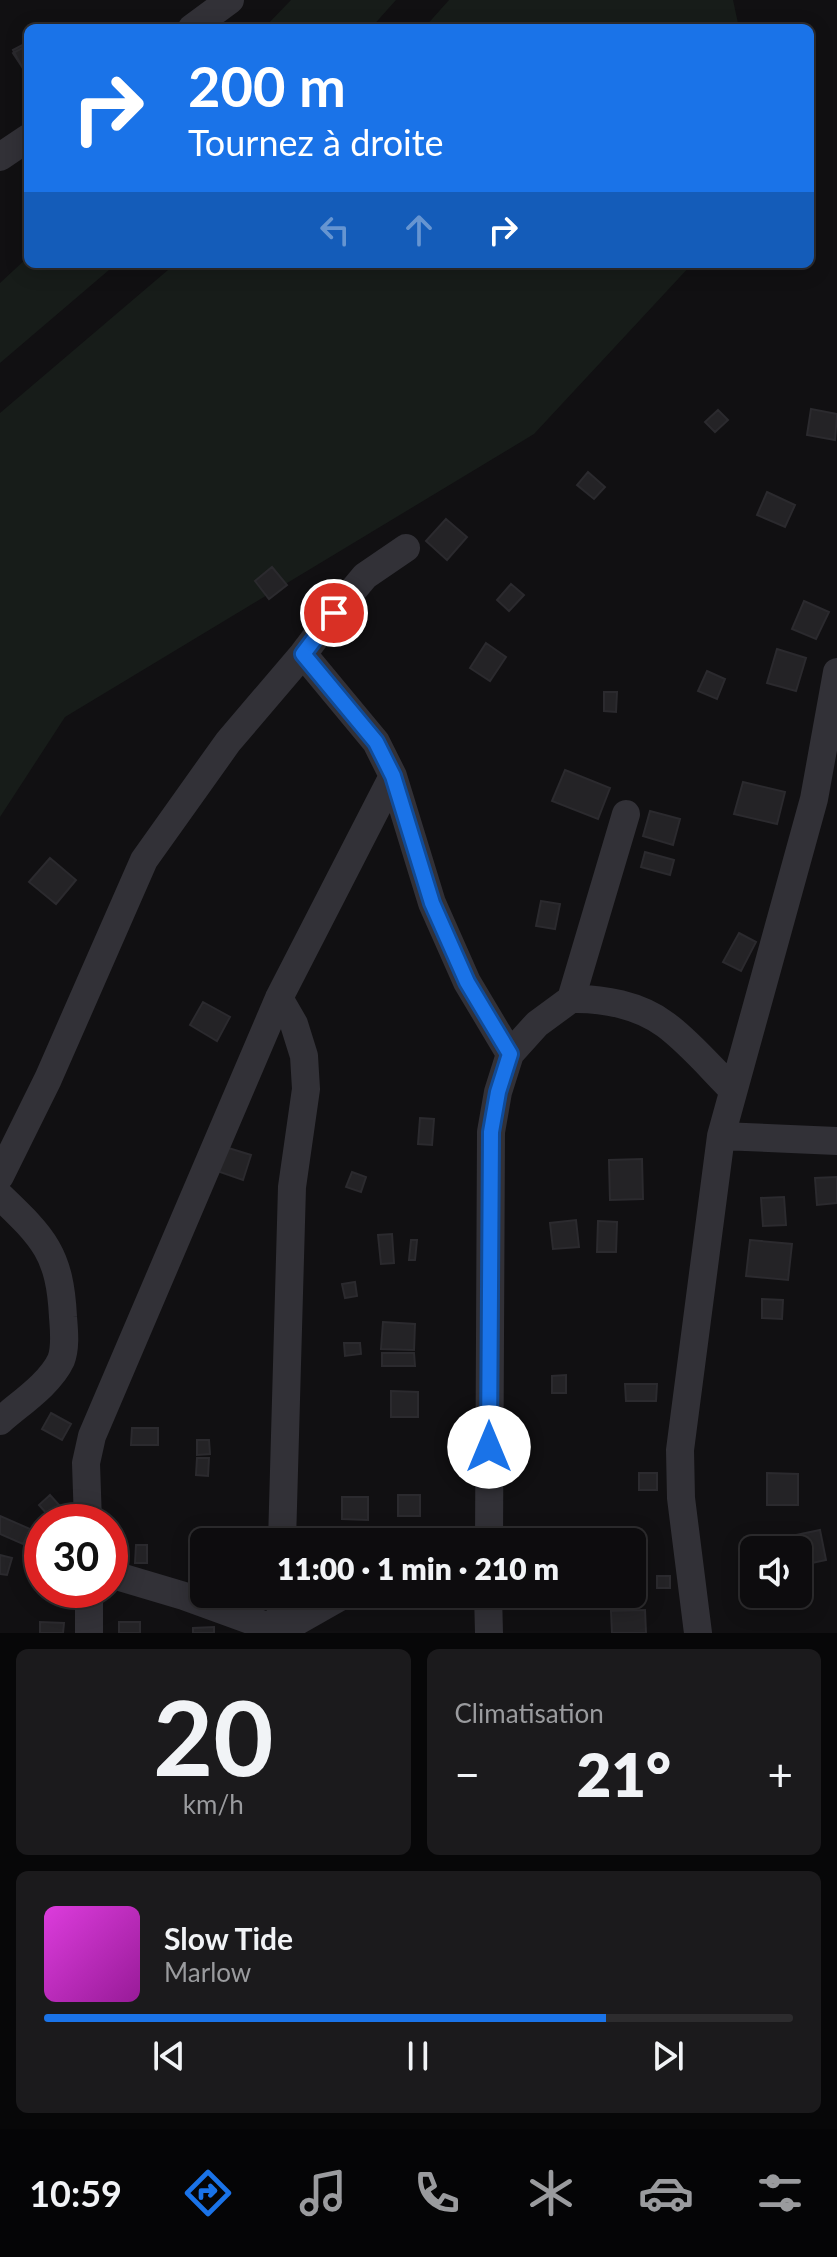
<!DOCTYPE html>
<html lang="fr">
<head>
<meta charset="utf-8">
<style>
  :root { --surface:#0d0c0e; --page:#1b1a1c; --text:#f1f3f6; --muted:#9a9b9e; --line:#2d2c2e; --accent:#1a73e8 }
  body { margin:0; font-family:Lato,sans-serif; background:var(--page); color:var(--text); height:100vh; display:flex; flex-direction:column; font-size:30px; white-space:nowrap }
  * { box-sizing:border-box; margin:0 }
  p { font-size:26px; color:var(--muted) }
  .icon { flex:none; width:44px; height:44px; fill:none; stroke:currentColor; stroke-width:2; stroke-linecap:round; stroke-linejoin:round }
  .map { position:relative; height:1633px; overflow:hidden }
  .details { display:flex; flex-direction:column; gap:16px; padding:16px; background:#070708; flex:1 }
  .details>* { flex:none }
  .hud { position:absolute; left:24px; top:24px; width:790px; height:244px; border-radius:12px; box-shadow:0 4px 20px #0003,0 0 0 2px var(--line); background:#1a73e8; color:#fff; overflow:hidden }
  .buttons { position:absolute; left:740px; top:1536px; display:grid; gap:16px }
  .buttons a { display:grid; place-items:center; width:72px; height:72px; border-radius:12px; background:var(--surface); box-shadow:0 4px 20px #0003,0 0 0 2px var(--line); font-size:40px }
  .speed { position:absolute; left:24px; top:1504px; display:flex; gap:16px; font-size:40px; font-weight:700; text-align:center }
  .speed>* { display:grid; place-content:center; width:104px; height:104px; border-radius:50%; background:var(--surface); box-shadow:0 4px 20px #0003,0 0 0 2px var(--line); line-height:1 }
  .speed .limit { border:12px solid #d22; background:#fff; color:#111 }
  .pin { position:absolute; display:grid; place-items:center; width:68px; height:68px; color:#fff; margin:-34px; border:4px solid #fff; border-radius:50%; box-shadow:0 2px 8px #0007 }
  .me { position:absolute; width:88px; margin:-44px; rotate:0deg; stroke-linejoin:round; filter:drop-shadow(0 0 6px #0008) }
  .turn { display:flex; align-items:center; gap:28px; height:168px; padding:0 32px; font-size:36px }
  .turn .icon { width:104px; height:104px; stroke-width:2.5 }
  .turn b { display:block; font-size:56px; line-height:68px }
  .lanes { display:flex; align-items:center; height:76px; padding:0 32px; background:#0003; justify-content:center; gap:40px; direction:ltr }
  .lanes .off { opacity:.35 }
  .big { font-size:60px; font-weight:800; line-height:1.1 }
  .details .tile { flex:1; display:flex; flex-direction:column; justify-content:center; gap:12px; min-width:0; padding:0 28px; border-radius:12px; background:var(--page) }
  .details .dial { align-items:center; gap:0 }
  .dial b { font-size:104px; line-height:1 }
  .song { display:flex; align-items:center; gap:24px }
  .cover { width:96px; height:96px; border-radius:12px; background:linear-gradient(135deg,hsl(300 70% 55%),hsl(300 70% 35%)) }
  .played { height:8px; border-radius:4px; background:linear-gradient(90deg,var(--accent) 75%,var(--line) 75%) }
  .keys { display:flex; justify-content:space-around; direction:ltr }
  .heat { display:flex; justify-content:space-between; align-items:center; font-size:44px; direction:ltr }
  .details .tiles { flex:1; display:grid; gap:16px; grid-template-columns:1fr 1fr }
  .tile:last-child { grid-column:span 2 }
  .trip { position:absolute; left:190px; top:1528px; width:456px; height:80px; border-radius:12px; background:var(--surface); box-shadow:0 4px 20px #0003,0 0 0 2px var(--line); font-weight:800; line-height:80px; text-align:center }
  .tab-bar { display:flex; height:128px; justify-content:space-around; align-items:center; background:#050506; color:var(--muted) }
  .tab-bar .icon { width:56px; height:56px }
  .tab-bar .active { color:var(--accent) }
  .tab-bar b { font-size:36px; color:var(--text) }
  .map>svg:first-child { display:block }
  .green { fill:#171c19 }
  .building { fill:#242326; stroke:#2b2a2e; stroke-width:2 }
  .lines { fill:none; stroke-linecap:round; stroke-linejoin:round }
  .minor { stroke:#323137; stroke-width:28 }
  .route-casing { stroke:#114b97; stroke-width:20 }
  .route { stroke:#1a73e8; stroke-width:14 }
</style>
</head>
<body>
<div class="map">
<svg width="837" height="1633" viewBox="0 0 837 1633">
  <rect width="100%" height="100%" fill="#111012"/>
  <!-- green -->
  <path class="green" d="M291,0H396L371,28H264Z
    M449,0H733L739,28H424Z
    M28,257V264H116L0,363V283Z
    M175,264H692L534,434L65,717L0,817V413Z"/>
  <!-- building -->
  <path class="building" d="M26,43L28,47V78L13,50Z
    M26,46L28,49V76L13,53Z
    M811,409L837,414L835,440L807,435Z
    M718,410L728,420L715,432L705,422Z
    M588,472L605,487L594,499L577,485Z
    M767,492L795,505L785,527L757,515Z
    M446,519L467,537L447,560L426,541Z
    M272,567L287,585L269,599L255,581Z
    M511,584L524,595L509,611L497,600Z
    M804,601L829,612L816,639L792,629Z
    M486,643L506,657L490,681L470,668Z
    M777,649L806,658L796,691L767,683Z
    M707,671L725,679L717,699L698,691Z
    M604,692H617L616,712L604,711Z
    M565,770L610,788L598,819L552,801Z
    M743,782L785,792L777,824L734,814Z
    M650,811L680,819L673,845L643,836Z
    M645,852L674,860L670,875L641,867Z
    M50,858L76,880L56,904L29,882Z
    M541,901L560,904L555,929L536,926Z
    M739,933L756,942L741,971L723,962Z
    M203,1002L230,1017L217,1041L190,1025Z
    M420,1118L434,1119L432,1145L418,1144Z
    M222,1146L251,1155L243,1180L214,1170Z
    M642,1159L643,1199L610,1200L609,1160Z
    M352,1172L366,1177L361,1192L346,1187Z
    M837,1177V1203L817,1205L815,1178Z
    M784,1197L786,1225L763,1226L761,1198Z
    M576,1220L579,1247L553,1249L550,1223Z
    M598,1221L617,1222L616,1252H597Z
    M392,1234L394,1263L381,1264L378,1235Z
    M411,1240H417L415,1260H409Z
    M750,1240L792,1244L788,1280L746,1276Z
    M355,1282L357,1296L345,1298L342,1284Z
    M762,1299L783,1300L782,1319L762,1318Z
    M383,1322L415,1324L414,1350L381,1349Z
    M344,1343H360L361,1354L345,1356Z
    M382,1353H414L415,1366H382Z
    M566,1375V1393H552V1376Z
    M625,1384H657L656,1401H626Z
    M391,1391L418,1392V1417H391Z
    M51,1413L71,1424L62,1440L42,1429Z
    M132,1428H158V1445H131Z
    M197,1440H209L210,1454L197,1455Z
    M197,1458H209L208,1476L196,1475Z
    M639,1473H657V1490H639Z
    M767,1473L798,1474V1505H767Z
    M50,1495L59,1505L48,1515L39,1505Z
    M398,1495H420V1516H398Z
    M342,1497H368V1520L342,1519Z
    M0,1516L30,1529L23,1544L0,1534Z
    M820,1530L826,1560L798,1566V1550H774L772,1540Z
    M136,1545H147V1563H135Z
    M0,1555L12,1558L7,1575L0,1574Z
    M657,1576H670V1588H657Z
    M535,1594H560V1603L535,1602Z
    M645,1610L646,1633H612L611,1611Z
    M40,1622L64,1623L63,1633H40Z
    M119,1622H140V1633H119Z
    M214,1627V1633H193V1628Z"/>
  <g class="lines">
    <!-- minor -->
    <path class="minor" d="M192,28L230,0
      M0,157L28,138
      M303,654L376,742L393,776L432,903L467,982L510,1054
      M279,998L294,1024L304,1056L306,1089L292,1187L282,1542
      M571,999C602,998 640,1005 666,1025C690,1043 711,1068 732,1089
      M721,1136L837,1141
      M0,1176L48,1079L144,860L228,742L303,654L334,613L365,576L406,548
      M0,1196C44,1238 60,1254 63,1317C64,1330 66,1347 61,1360C50,1384 19,1404 0,1421
      M88,1522L86,1463L92,1436L279,998L393,776
      M489,1542L491,1132L498,1092L510,1054L537,1024L571,999L626,814
      M110,1574L184,1596L280,1631L345,1594
      M488,1594L489,1633
      M89,1633V1590
      M280,1633L281,1594
      M698,1633L681,1498L680,1450L721,1136L814,799L837,672"/>
  </g>
  <g class="lines">
    <defs>
      <path id="route" d="M334,613L303,654L376,742L393,776L432,903L467,982L510,1054L498,1092L491,1132L489,1447"/>
    </defs>
    <!-- route casing -->
    <use href="#route" class="route-casing"/>
    <!-- route -->
    <use href="#route" class="route"/>
  </g>
</svg>
<div class="buttons">
<a><svg class="icon" aria-label="sound" viewBox="0 0 24 24"><path d="M4 9h4l5-4v14l-5-4H4zM17 9q2 3 0 6"/></svg></a>
</div>
<div class="speed"><div class="limit">30</div></div>
<div class="pin" style="left:334px;top:613px;background:#d93025"><svg class="icon" aria-label="arrive" viewBox="0 0 24 24"><path d="M6 21V4h12l-3 4 3 4H6"/></svg></div>
<svg class="me" style="left:489px;top:1447px" viewBox="-20 -20 40 40"><circle r="19" fill="#fff"/><path d="M0-13L10 11 0 6-10 11z" fill="#1a73e8"/></svg>
<div class="trip">11:00 · 1 min · 210 m</div>
<div class="hud">
<div class="turn"><svg class="icon" aria-label="right" viewBox="0 0 24 24"><path d="M7 20v-9h11M14 6l5 5-5 5"/></svg><div><b>200 m</b>Tournez à droite</div></div>
<div class="lanes"><svg class="icon off" aria-label="left" viewBox="0 0 24 24"><path d="M17 20v-9H6M10 6l-5 5 5 5"/></svg><svg class="icon off" aria-label="ahead" viewBox="0 0 24 24"><path d="M12 20V5M6 11l6-6 6 6"/></svg><svg class="icon" aria-label="right" viewBox="0 0 24 24"><path d="M7 20v-9h11M14 6l5 5-5 5"/></svg></div>
</div>
</div>
<section class="details">
<div class="tiles">
<div class="tile dial"><b>20</b><p>km/h</p></div>
<div class="tile"><p>Climatisation</p>
<div class="heat"><a>−</a><b class="big">21°</b><a>+</a></div>
</div>
<div class="tile">
<div class="song"><i class="cover"></i><div><b>Slow Tide</b><p>Marlow</p></div></div>
<div class="played"></div>
<div class="keys"><svg class="icon" aria-label="previous" viewBox="0 0 24 24"><path d="M18 5L8 12l10 7zM5 5v14"/></svg><svg class="icon" aria-label="pause" viewBox="0 0 24 24"><path d="M8 5v14M16 5v14"/></svg><svg class="icon" aria-label="next" viewBox="0 0 24 24"><path d="M6 5l10 7-10 7zM19 5v14"/></svg></div>
</div>
</div>
</section>
<nav class="tab-bar">
<b>10:59</b>
<svg class="icon active" aria-label="directions" viewBox="0 0 24 24"><path d="M12 3l9 9-9 9-9-9zM9 14v-3h6M13 9l2 2-2 2"/></svg>
<svg class="icon" aria-label="music" viewBox="0 0 24 24"><path d="M9 18V5l10-2v13"/><circle cx="6" cy="18" r="3"/><circle cx="16" cy="16" r="3"/></svg>
<svg class="icon" aria-label="phone" viewBox="0 0 24 24"><path d="M5 4h4l2 5-3 2q2 4 5 5l2-3 5 2v4C11 20 4 13 5 4z"/></svg>
<svg class="icon" aria-label="climate" viewBox="0 0 24 24"><path d="M12 3v18M4 7l16 10M4 17L20 7"/></svg>
<svg class="icon" aria-label="car" viewBox="0 0 24 24"><path d="M5 17H2v-5l4-1 3-4h7l3 4 3 1v5h-3M9 17h6M6 11h13"/><circle cx="7" cy="17" r="2"/><circle cx="17" cy="17" r="2"/></svg>
<svg class="icon" aria-label="filters" viewBox="0 0 24 24"><path d="M4 7h16M4 17h16"/><circle cx="9" cy="7" r="2"/><circle cx="15" cy="17" r="2"/></svg>
</nav>
</body>
</html>
